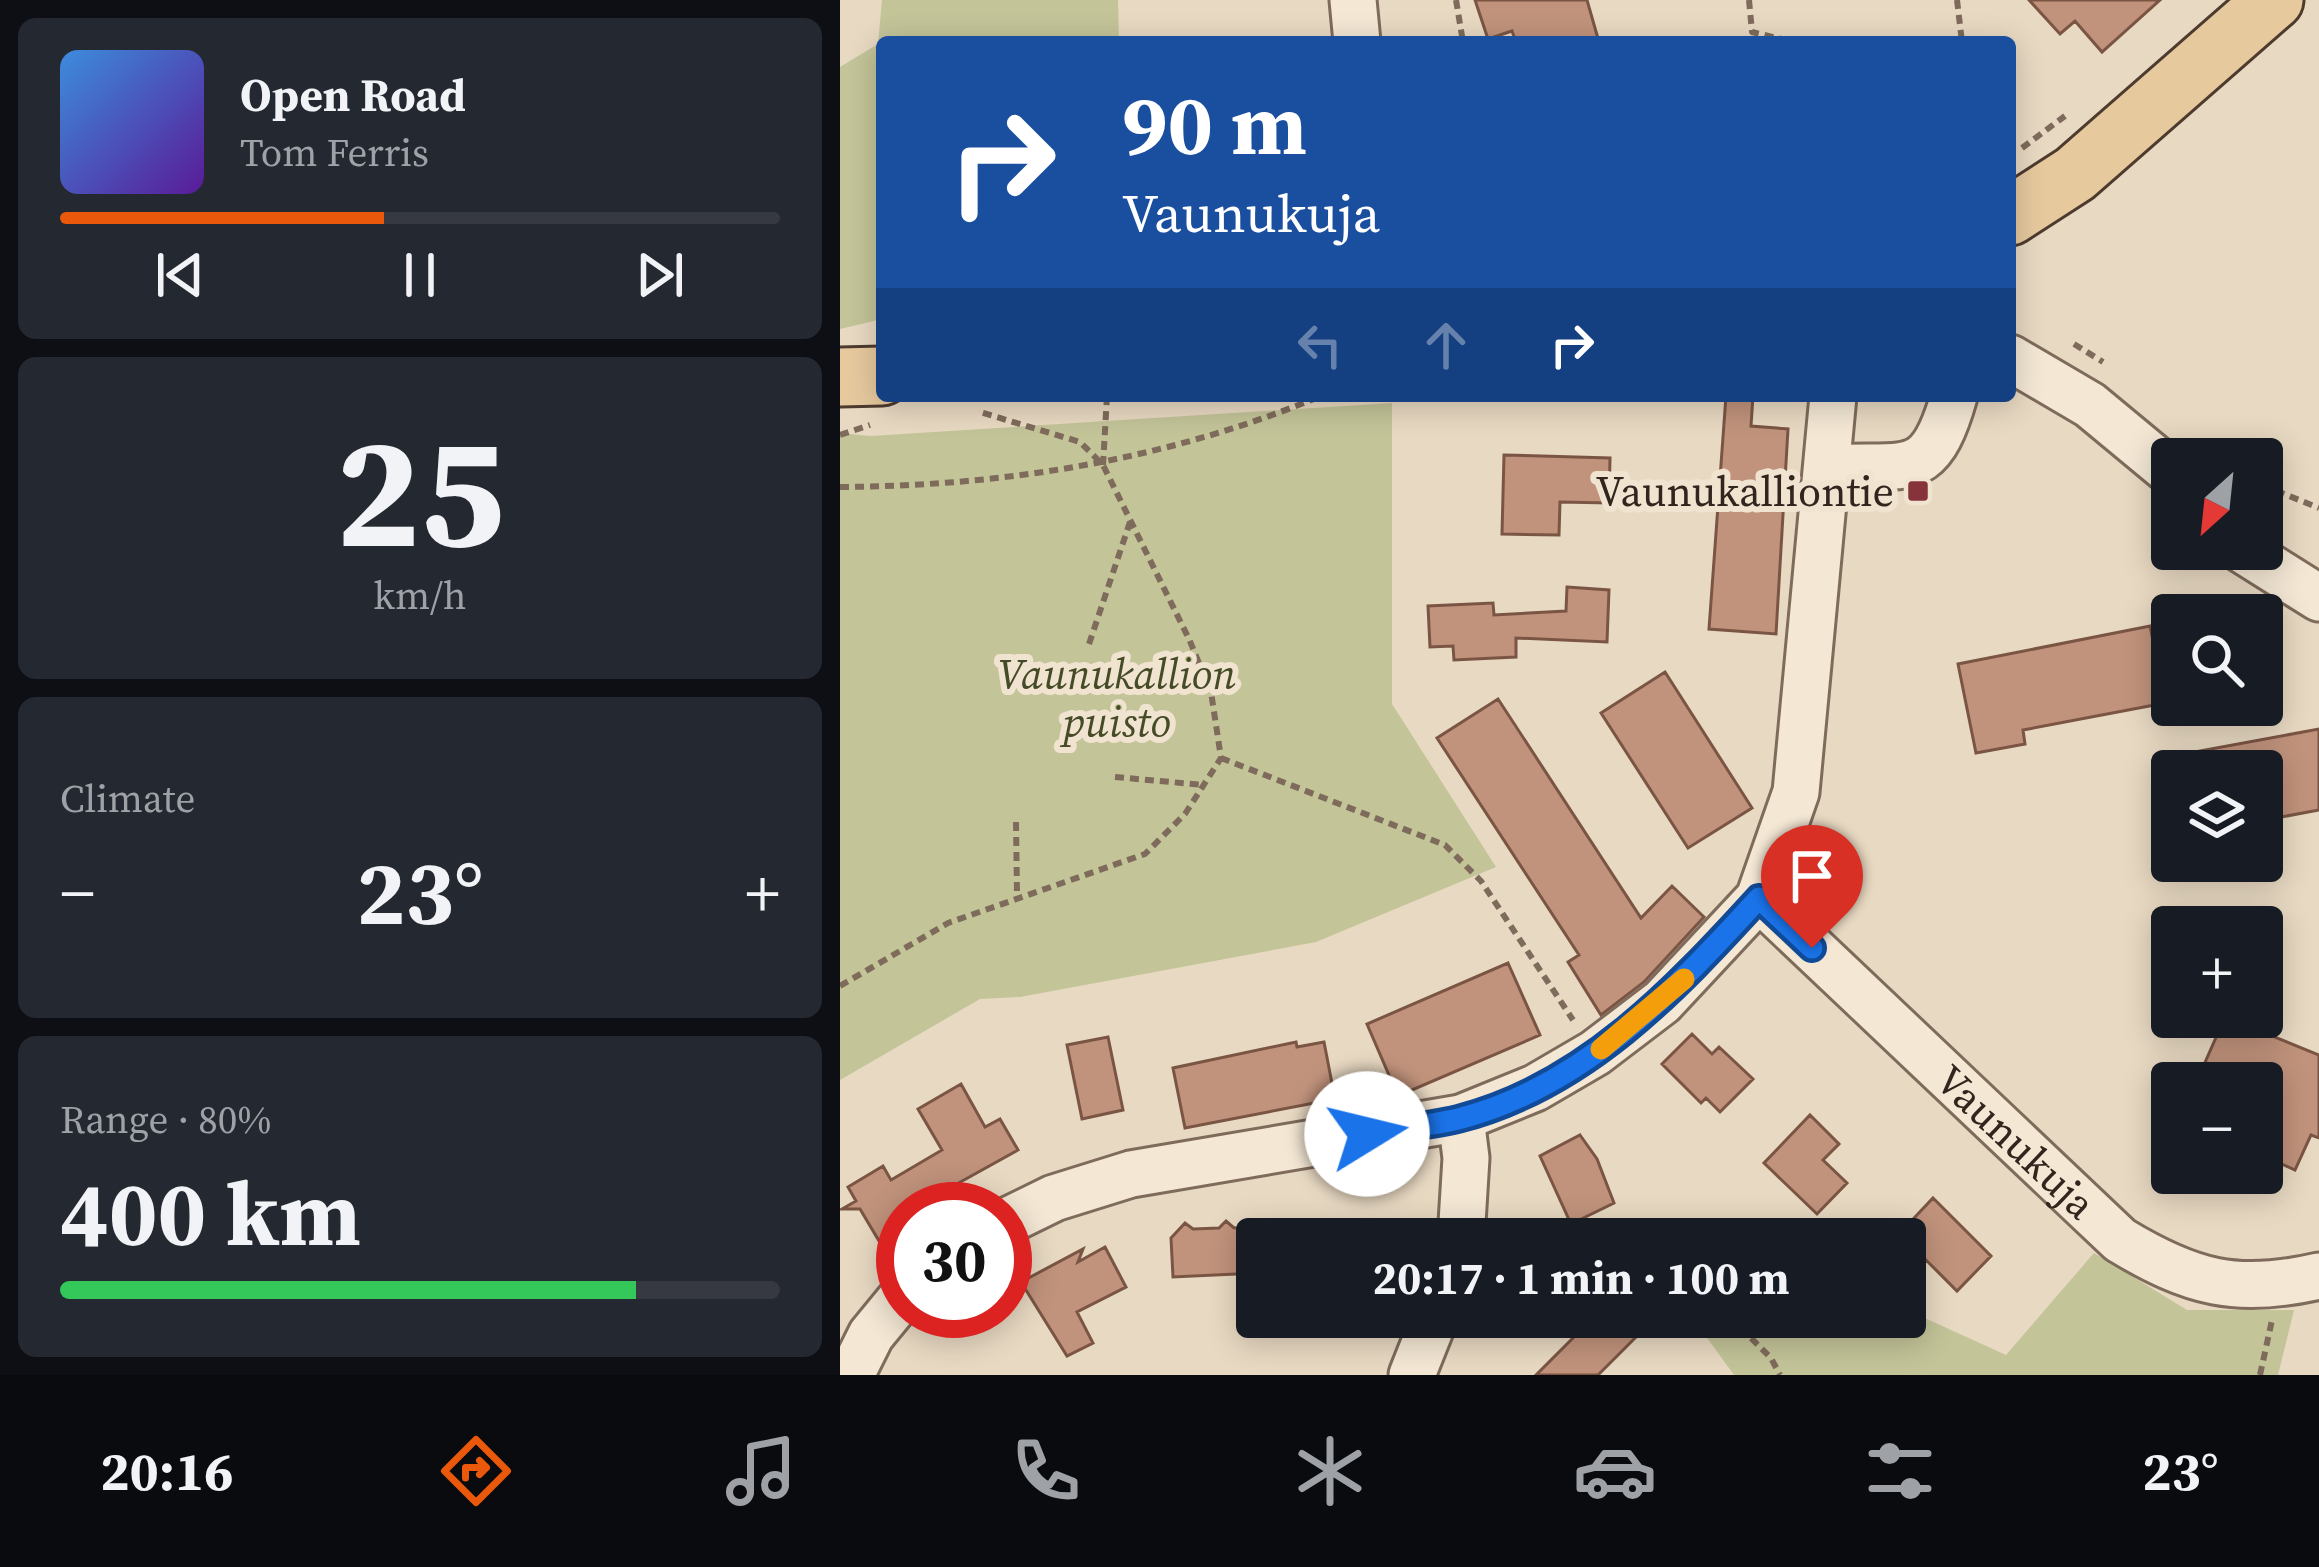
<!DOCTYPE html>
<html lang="en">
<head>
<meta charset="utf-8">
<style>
  :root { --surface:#171b24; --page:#242831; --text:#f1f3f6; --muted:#9ea1a6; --line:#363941; --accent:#ea580c }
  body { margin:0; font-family:"Source Serif 4",serif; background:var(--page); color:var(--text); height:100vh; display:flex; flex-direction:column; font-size:45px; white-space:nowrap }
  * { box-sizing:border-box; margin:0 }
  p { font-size:39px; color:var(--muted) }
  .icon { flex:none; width:66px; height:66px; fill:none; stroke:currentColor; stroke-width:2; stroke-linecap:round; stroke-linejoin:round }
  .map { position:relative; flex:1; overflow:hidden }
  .panel { display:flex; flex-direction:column; gap:18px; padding:18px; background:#0d0f14; width:840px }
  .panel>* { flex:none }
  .guide { position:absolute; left:36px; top:36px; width:1140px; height:366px; border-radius:12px; box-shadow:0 6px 30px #0003; background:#1a4fa0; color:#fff; overflow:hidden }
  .needle { width:78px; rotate:207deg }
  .buttons { position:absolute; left:1311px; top:438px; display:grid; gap:24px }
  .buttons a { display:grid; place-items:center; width:132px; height:132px; border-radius:12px; background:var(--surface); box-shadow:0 6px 30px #0003; font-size:60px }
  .speed { position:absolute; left:36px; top:1182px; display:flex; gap:24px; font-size:60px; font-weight:700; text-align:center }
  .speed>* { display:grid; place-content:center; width:156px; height:156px; border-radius:50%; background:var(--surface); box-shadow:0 6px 30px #0003; line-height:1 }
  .speed .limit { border:18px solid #d22; background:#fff; color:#111 }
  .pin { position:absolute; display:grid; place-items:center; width:102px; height:102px; color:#fff; margin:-123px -51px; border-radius:50% 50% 50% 0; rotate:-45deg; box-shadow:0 0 12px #0007 }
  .pin .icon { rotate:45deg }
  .me { position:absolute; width:132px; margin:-66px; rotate:81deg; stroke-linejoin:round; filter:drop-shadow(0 0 9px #0008) }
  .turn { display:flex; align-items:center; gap:42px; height:252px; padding:0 48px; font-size:54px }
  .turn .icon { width:156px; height:156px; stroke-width:2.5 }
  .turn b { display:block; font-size:84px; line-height:102px }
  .lanes { display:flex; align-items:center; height:114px; padding:0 48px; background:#0003; justify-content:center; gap:60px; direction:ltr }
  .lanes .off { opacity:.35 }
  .big { font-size:90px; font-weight:700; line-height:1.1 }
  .panel .card { flex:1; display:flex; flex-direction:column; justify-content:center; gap:18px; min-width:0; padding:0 42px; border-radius:18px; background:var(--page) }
  .panel .dial { align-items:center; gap:0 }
  .dial b { font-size:156px; line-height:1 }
  .song { display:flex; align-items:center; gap:36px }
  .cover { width:144px; height:144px; border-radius:18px; background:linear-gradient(135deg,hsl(210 70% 55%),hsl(270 70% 35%)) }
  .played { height:12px; border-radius:6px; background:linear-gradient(90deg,var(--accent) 45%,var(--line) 45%) }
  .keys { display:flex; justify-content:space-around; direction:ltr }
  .heat { display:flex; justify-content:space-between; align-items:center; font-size:66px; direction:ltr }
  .charge { height:18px; border-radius:9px; background:linear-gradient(90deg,#34c759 80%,var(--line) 0) }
  .trip { position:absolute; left:396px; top:1218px; width:690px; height:120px; border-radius:12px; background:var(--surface); box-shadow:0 6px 30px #0003; font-weight:700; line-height:120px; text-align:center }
  .tab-bar { display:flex; height:192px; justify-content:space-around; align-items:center; background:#090b0e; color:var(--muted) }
  .tab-bar .icon { width:84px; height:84px }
  .tab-bar .active { color:var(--accent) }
  .tab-bar b { font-size:54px; color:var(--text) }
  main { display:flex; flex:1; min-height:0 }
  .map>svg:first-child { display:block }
  .green { fill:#c3c498 }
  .building { fill:#c1937c; stroke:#7b5544; stroke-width:3 }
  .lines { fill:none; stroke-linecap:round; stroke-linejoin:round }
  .minor-casing { stroke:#7f6b5b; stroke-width:51 }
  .major-casing { stroke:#4d3b2f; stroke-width:63 }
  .path { stroke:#7f6b5b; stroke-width:6; stroke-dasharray:9 6; stroke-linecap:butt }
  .minor { stroke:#f4e7d4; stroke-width:45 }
  .major { stroke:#e7c99e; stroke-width:57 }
  .route-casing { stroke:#114b97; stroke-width:30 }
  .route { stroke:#1a73e8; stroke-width:21 }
  .slow { stroke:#f59e0b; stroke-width:21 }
  .poi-dot { fill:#87333b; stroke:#f0e4d1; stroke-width:4.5 }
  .labels { text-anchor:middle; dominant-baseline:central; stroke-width:12; stroke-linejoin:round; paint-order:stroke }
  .poi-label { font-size:42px; fill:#31251e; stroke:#f0e4d1; text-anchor:end }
  .park-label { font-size:42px; font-style:italic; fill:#454b27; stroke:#f0e4d1 }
  .street-label { font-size:42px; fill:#31251e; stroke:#f0e4d1 }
</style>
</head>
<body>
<main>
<section class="panel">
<div class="card">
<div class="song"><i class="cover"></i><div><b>Open Road</b><p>Tom Ferris</p></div></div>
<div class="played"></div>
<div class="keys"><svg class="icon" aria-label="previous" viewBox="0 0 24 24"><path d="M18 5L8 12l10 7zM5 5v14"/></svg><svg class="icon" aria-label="pause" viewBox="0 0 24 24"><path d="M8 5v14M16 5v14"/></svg><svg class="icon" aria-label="next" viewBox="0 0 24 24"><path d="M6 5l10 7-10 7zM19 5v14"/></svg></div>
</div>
<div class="card dial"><b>25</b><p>km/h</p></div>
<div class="card"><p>Climate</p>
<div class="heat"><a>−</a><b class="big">23°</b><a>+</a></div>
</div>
<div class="card"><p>Range · 80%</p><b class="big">400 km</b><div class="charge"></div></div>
</section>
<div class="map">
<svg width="1479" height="1375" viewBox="0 0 1479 1375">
  <rect width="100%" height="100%" fill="#e8d9c2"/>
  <!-- green -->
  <path class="green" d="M42,0H278L279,42H42V319L0,329V67L38,44Z
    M552,403V704L656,867L476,942L180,997L140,999L0,1080V433L30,436Z
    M1254,1253L1347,1310H1454L1438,1375H894L852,1317H1065V1309L1166,1355Z"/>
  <!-- building -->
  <path class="building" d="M635,0H747L759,42H676L672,31L648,39Z
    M1189,0H1320L1262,52L1235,21L1220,34Z
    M886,396H913L911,426L948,429L936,634L869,629Z
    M664,455L770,458L769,503L720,502L719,535L662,534Z
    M727,587L769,590L767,642L676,638V657L614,660L613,646L590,647L588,606L653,603L654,615L726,611Z
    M1310,626L1325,703L1183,730L1185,744L1136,753L1118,664Z
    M825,672L912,808L848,848L761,713Z
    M658,699L801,918L832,886L864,917L804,982L761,1015L728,962L739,955L597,738Z
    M1479,729V810L1436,818L1433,806L1422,808V771H1334L1333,756Z
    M668,963L700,1035L558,1096L527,1024Z
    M1385,1017L1479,1055V1138L1471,1135L1455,1170L1422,1155V1083H1356Z
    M852,1034L872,1054L879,1047L913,1079L880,1112L866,1098L861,1103L822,1064Z
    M268,1037L283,1110L242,1119L227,1045Z
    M456,1042L457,1047L484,1042L495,1099L345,1128L333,1068Z
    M121,1084L145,1127L160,1119L178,1150L115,1185L122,1196L100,1209H63V1234L42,1246L20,1209H2L16,1201L8,1187L43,1166L51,1180L102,1150L78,1109Z
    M970,1115L999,1144L983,1160L1007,1183L977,1214L924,1163Z
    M740,1135L757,1159L774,1203L731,1224L700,1156Z
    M1093,1198L1151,1256L1117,1291L1086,1260L1065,1281V1239L1059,1234Z
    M386,1221L394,1228L417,1226V1273L333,1277L331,1238L345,1223L353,1229L379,1228Z
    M265,1247L286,1287L237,1312L253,1343L227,1356L181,1282L243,1249L238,1262Z
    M754,1317H784L800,1333L758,1375H696Z"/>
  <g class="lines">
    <defs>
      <g id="minor">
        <path d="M513,0L517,42"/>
        <path d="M1170,358L1250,405L1332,473"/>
        <path d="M990,468C1069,463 1089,483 1114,396"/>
        <path d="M1401,549L1479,598"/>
        <path id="s1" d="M919,898L1280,1240C1351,1283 1397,1295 1479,1276"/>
        <path d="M165,1222L214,1198L291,1174L621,1118L695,1088L755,1053L822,1002L919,898L956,792L993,396"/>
        <path d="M621,1239L626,1158L621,1118"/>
        <path d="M11,1375L31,1335L63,1296"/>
        <path d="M572,1375L595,1317"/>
      </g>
      <path id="major" d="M1170,216L1235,174L1434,0
        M0,377L42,376"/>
    </defs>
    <!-- minor casing -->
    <use href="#minor" class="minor-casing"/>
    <!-- major casing -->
    <use href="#major" class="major-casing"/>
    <!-- path -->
    <path class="path" d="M616,0L623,42
      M909,0L912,32L954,42
      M1117,0L1122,42
      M1182,148L1225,116
      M1234,344L1263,362
      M0,435L30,425
      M1366,447L1382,459
      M263,465L267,396
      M1422,485L1479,508
      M0,487C165,486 327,460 481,396
      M249,644L290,522
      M381,758L605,845L641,881L733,1020
      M275,777L364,785
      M176,822L177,894
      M0,986L108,923L305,854L345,814L381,758L371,692L349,639L263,465L240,442L140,412
      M890,1317L931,1358L940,1375
      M1420,1375L1432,1320"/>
    <!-- minor -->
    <use href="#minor" class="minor"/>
    <!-- major -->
    <use href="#major" class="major"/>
  </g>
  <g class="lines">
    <defs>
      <path id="route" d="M527,1134C557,1129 588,1126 618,1119C744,1087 835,990 919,898L972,948"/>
    </defs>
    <!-- route casing -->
    <use href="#route" class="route-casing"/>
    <!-- route -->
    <use href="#route" class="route"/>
    <!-- slow -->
    <path class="slow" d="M761,1049L844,979"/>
  </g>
  <!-- markers -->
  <rect class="poi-dot" x="1066" y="479" width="24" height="24" rx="6"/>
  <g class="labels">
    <!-- poi labels -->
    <g class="poi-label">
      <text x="1054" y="491">Vaunukalliontie</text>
    </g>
    <!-- park labels -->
    <g class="park-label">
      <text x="277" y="674">Vaunukallion<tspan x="277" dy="48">puisto</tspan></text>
    </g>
    <!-- street labels -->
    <g class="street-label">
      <text stroke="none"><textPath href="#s1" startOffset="354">Vaunukuja</textPath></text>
    </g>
  </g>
</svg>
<div class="buttons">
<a><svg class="needle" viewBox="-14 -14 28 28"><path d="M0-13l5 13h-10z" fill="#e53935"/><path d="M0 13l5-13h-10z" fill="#9ea1a6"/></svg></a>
<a><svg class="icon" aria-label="search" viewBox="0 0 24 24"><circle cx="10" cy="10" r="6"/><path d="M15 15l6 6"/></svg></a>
<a><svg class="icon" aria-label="layers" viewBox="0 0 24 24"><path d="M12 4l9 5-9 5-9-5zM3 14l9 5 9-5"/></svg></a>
<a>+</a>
<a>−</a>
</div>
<div class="speed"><div class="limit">30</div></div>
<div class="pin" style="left:972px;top:948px;background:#d93025"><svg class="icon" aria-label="arrive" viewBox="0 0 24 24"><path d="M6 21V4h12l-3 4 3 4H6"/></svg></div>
<svg class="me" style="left:527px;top:1134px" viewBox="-20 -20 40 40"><circle r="19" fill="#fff"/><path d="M0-13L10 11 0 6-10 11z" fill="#1a73e8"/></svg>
<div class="trip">20:17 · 1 min · 100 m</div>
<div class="guide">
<div class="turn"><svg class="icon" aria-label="right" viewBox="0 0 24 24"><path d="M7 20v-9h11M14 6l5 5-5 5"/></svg><div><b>90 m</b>Vaunukuja</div></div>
<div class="lanes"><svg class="icon off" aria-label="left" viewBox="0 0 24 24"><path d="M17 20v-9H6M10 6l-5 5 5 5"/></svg><svg class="icon off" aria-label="ahead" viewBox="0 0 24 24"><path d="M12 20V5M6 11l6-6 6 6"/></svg><svg class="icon" aria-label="right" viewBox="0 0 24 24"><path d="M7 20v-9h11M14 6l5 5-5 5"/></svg></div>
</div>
</div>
</main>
<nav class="tab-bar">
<b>20:16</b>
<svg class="icon active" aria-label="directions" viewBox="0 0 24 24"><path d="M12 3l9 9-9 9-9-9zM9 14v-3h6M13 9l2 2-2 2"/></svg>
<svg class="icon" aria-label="music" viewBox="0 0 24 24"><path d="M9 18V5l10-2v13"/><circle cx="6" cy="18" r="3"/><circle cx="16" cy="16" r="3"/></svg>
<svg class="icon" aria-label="phone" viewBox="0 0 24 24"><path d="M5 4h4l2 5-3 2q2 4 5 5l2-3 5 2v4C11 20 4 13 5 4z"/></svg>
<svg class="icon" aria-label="climate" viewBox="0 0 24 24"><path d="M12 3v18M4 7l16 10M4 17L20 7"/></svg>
<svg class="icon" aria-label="car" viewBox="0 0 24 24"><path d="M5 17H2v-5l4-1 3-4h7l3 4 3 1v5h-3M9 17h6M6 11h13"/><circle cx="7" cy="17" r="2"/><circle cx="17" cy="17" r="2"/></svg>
<svg class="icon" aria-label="filters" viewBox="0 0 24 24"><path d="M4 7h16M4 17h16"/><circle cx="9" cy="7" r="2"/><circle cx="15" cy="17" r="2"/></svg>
<b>23°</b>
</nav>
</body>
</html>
